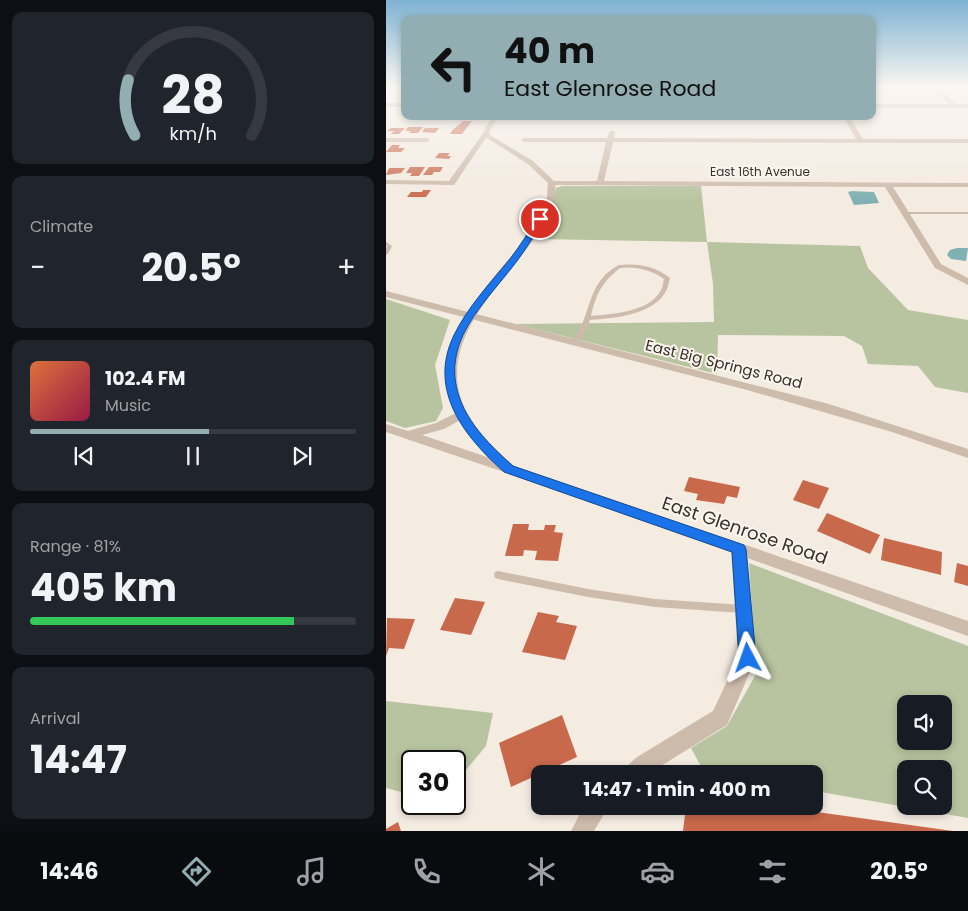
<!DOCTYPE html>
<html lang="en">
<head>
<meta charset="utf-8">
<style>
  :root { --surface:#171b24; --page:#20242c; --text:#f1f3f6; --muted:#9ea1a6; --line:#363941; --accent:#92aeb2 }
  body { margin:0; font-family:Poppins,sans-serif; background:var(--page); color:var(--text); height:100vh; display:flex; flex-direction:column; font-size:19px; white-space:nowrap }
  * { box-sizing:border-box; margin:0 }
  p { font-size:16px; color:var(--muted) }
  .icon { flex:none; width:28px; height:28px; fill:none; stroke:currentColor; stroke-width:2; stroke-linecap:round; stroke-linejoin:round }
  .map { position:relative; flex:1; overflow:hidden }
  .sheet { display:flex; flex-direction:column; gap:12px; padding:12px; background:#0d0f14; width:386px }
  .sheet>* { flex:none }
  .top-card { position:absolute; left:15px; top:15px; width:475px; height:105px; border-radius:10px; box-shadow:0 2px 8px #0003; background:#92aeb2; color:#111; overflow:hidden }
  .tools { position:absolute; left:511px; top:695px; display:grid; gap:10px }
  .tools a { display:grid; place-items:center; width:55px; height:55px; border-radius:10px; background:var(--surface); box-shadow:0 2px 8px #0003; font-size:25px }
  .speed { position:absolute; left:15px; top:750px; display:flex; gap:10px; font-size:25px; font-weight:700; text-align:center }
  .speed>* { display:grid; place-content:center; width:65px; height:65px; border-radius:50%; background:var(--surface); box-shadow:0 2px 8px #0003; line-height:1 }
  .speed .limit { border:2px solid #111; border-radius:8px; background:#fff; color:#111 }
  .pin { position:absolute; display:grid; place-items:center; width:42px; height:42px; color:#fff; margin:-21px; border:2px solid #fff; border-radius:50%; box-shadow:0 1px 5px #0007 }
  .me { position:absolute; width:55px; margin:-28px; rotate:356deg; stroke-linejoin:round; filter:drop-shadow(0 0 4px #0008) }
  .turn { display:flex; align-items:center; gap:18px; height:105px; padding:0 20px; font-size:22px }
  .turn .icon { width:65px; height:65px; stroke-width:2.5 }
  .turn b { display:block; font-size:35px; line-height:42px }
  .big { font-size:38px; font-weight:700; line-height:1.1 }
  .sheet .tile { flex:1; display:flex; flex-direction:column; justify-content:center; gap:8px; min-width:0; padding:0 18px; border-radius:10px; background:var(--page) }
  .sheet .dial { align-items:center; gap:0 }
  .dial svg { height:130px; overflow:visible; fill:none; stroke:var(--line); stroke-width:7; stroke-linecap:round; text-anchor:middle }
  .dial text { fill:var(--text); stroke:none }
  .song { display:flex; align-items:center; gap:15px }
  .cover { width:60px; height:60px; border-radius:8px; background:linear-gradient(135deg,hsl(20 70% 55%),hsl(340 70% 35%)) }
  .played { height:5px; border-radius:2px; background:linear-gradient(90deg,var(--accent) 55%,var(--line) 55%) }
  .keys { display:flex; justify-content:space-around; direction:ltr }
  .heat { display:flex; justify-content:space-between; align-items:center; font-size:28px; direction:ltr }
  .charge { height:8px; border-radius:4px; background:linear-gradient(90deg,#34c759 81%,var(--line) 0) }
  .trip { position:absolute; left:145px; top:765px; width:292px; height:50px; border-radius:10px; background:var(--surface); box-shadow:0 2px 8px #0003; font-weight:700; line-height:50px; text-align:center }
  .dock { display:flex; height:80px; justify-content:space-around; align-items:center; background:#090b0e; color:var(--muted) }
  .dock .icon { width:35px; height:35px }
  .dock .on { color:var(--accent) }
  .dock b { font-size:22px; color:var(--text) }
  main { display:flex; flex:1; min-height:0 }
  .map>svg:first-child { display:block }
  .green { fill:#b8c4a0; fill-rule:evenodd }
  .water { fill:#7fb0b2 }
  .building { fill:#c8694b }
  .lines { fill:none; stroke-linecap:round; stroke-linejoin:round }
  .service { fill:#cdbbac; fill-rule:evenodd }
  .minor { fill:#cdbbac; fill-rule:evenodd }
  .tertiary { fill:#cdbbac; fill-rule:evenodd }
  .route { fill:#1a73e8; stroke:#114b97 }
  .labels { text-anchor:middle; dominant-baseline:central; stroke-width:4; stroke-linejoin:round; paint-order:stroke }
  .far-street-label { font-size:12px; fill:#3b302b; stroke:#fbf5ee }
  .street-label { font-size:15px; fill:#3b302b; stroke:#fbf5ee }
  .near-street-label { font-size:18px; fill:#3b302b; stroke:#fbf5ee }
</style>
</head>
<body>
<main>
<section class="sheet">
<div class="tile dial"><svg viewBox="0 0 100 80">
<path d="M14 69A42 42 0 1 1 86 69"/>
<path d="M14 69A42 42 0 0 1 10 35" stroke="#92aeb2"/>
<text x="50" y="56" font-size="32" font-weight="700">28</text>
<text x="50" y="72" font-size="11">km/h</text>
</svg></div>
<div class="tile"><p>Climate</p>
<div class="heat"><a>−</a><b class="big">20.5°</b><a>+</a></div>
</div>
<div class="tile">
<div class="song"><i class="cover"></i><div><b>102.4 FM</b><p>Music</p></div></div>
<div class="played"></div>
<div class="keys"><svg class="icon" aria-label="previous" viewBox="0 0 24 24"><path d="M18 5L8 12l10 7zM5 5v14"/></svg><svg class="icon" aria-label="pause" viewBox="0 0 24 24"><path d="M8 5v14M16 5v14"/></svg><svg class="icon" aria-label="next" viewBox="0 0 24 24"><path d="M6 5l10 7-10 7zM19 5v14"/></svg></div>
</div>
<div class="tile"><p>Range · 81%</p><b class="big">405 km</b><div class="charge"></div></div>
<div class="tile"><p>Arrival</p><b class="big">14:47</b></div>
</section>
<div class="map">
<svg width="582" height="831" viewBox="0 0 582 831">
  <rect width="100%" height="100%" fill="#f4ebe1"/>
  <!-- green -->
  <path class="green" d="M176,186H315L321,242L474,246L482,268L522,310L582,320V393L549,387L532,366L482,364L476,346L458,336L332,335L331,374L129,324L328,322L327,284L321,242L150,239L164,215L170,188Z
    M0,299L64,320L49,365L57,408L50,421L19,428L0,421Z
    M363,563L582,646V818L429,791V774H328L318,772L305,748L341,726L370,674ZM520,704H558V741H520ZM520,769H558V806H520Z
    M0,701L107,713L100,746L69,783V761H26V795L0,788Z"/>
  <!-- water -->
  <path class="water" d="M465,191L488,192L493,203L468,205L462,192Z
    M571,248H582L580,261L565,259L561,255L564,250Z"/>
  <!-- building -->
  <path class="building" d="M77,121H86L76,134H64L68,128H79H69Z
    M22,127H37L32,133H23L25,131H19Z
    M5,128H19L13,134H5L8,131H1Z
    M39,128H53L49,133L36,132Z
    M6,145H14L12,148H19L15,152H0Z
    M53,153H64L61,156H65L63,159L49,158Z
    M24,167H39L33,176H24L26,173H20Z
    M43,167H57L54,172H48L46,175H37Z
    M3,168H19L15,173L0,175Z
    M37,190H45L40,197H21L25,192H36Z
    M303,477L354,487L351,498L341,496L338,504L310,500L312,494L298,491Z
    M417,480L443,488L433,509L407,500Z
    M441,513L494,535L484,554L431,531Z
    M127,524H143L142,530H158L159,525H170L168,532L177,533L172,561L149,560L151,551L138,550L137,556H119Z
    M498,538L556,552L555,575L495,560Z
    M571,563L582,566V586L568,582Z
    M69,598L99,602L85,635L54,630Z
    M152,612L173,616L170,622L191,626L179,660L136,652Z
    M1,618L29,619L18,649L3,648L0,656Z
    M176,715L191,757L125,787L113,743Z
    M300,806H388L567,831H297Z
    M12,822L15,831H0V829Z"/>
  <g class="lines">
    <!-- service -->
    <path class="service" d="M517,212H582V214H519L517,213Z
      M0,242L6,246L2,254L0,255V249L1,246L0,245Z
      M233,265C251,263 270,266 284,278C283,282 282,286 281,289C270,315 228,318 204,320L197,337L190,344H186L185,343C206,319 199,282 233,265ZM234,268C250,266 265,270 278,279C277,282 277,287 275,290C264,312 227,314 205,316C210,294 216,282 234,268Z
      M112,571L202,589L269,599L357,605L360,606L362,609L360,612L357,613L269,607L202,597L112,579L109,578L108,575L109,572Z"/>
    <!-- minor -->
    <path class="minor" d="M544,86H550L570,104H582V108H486V104H563Z
      M0,103H19V107H0Z
      M457,116H463L477,139H582V143L227,142L218,181L582,183V187H507L555,264L582,278V285L549,268L499,187L166,185L162,183L163,181H211L220,142H138L135,140L138,138H221L223,132L226,130L229,132L228,138L470,139Z
      M98,132L103,133L68,185L0,184V180L63,181Z
      M0,138H41L44,140L41,142H0Z
      M0,291L443,404L582,449V458L506,432L361,390L0,297Z
      M74,411L78,412L80,415L78,418L58,429L36,435L128,466L130,469L128,472H118L0,432V424L22,431L50,423Z
      M353,543L358,545L361,549L370,658L341,725L262,774H237L240,767L251,757L327,711L352,658L345,549L348,545Z
      M198,806H223L208,831H185Z"/>
    <!-- tertiary -->
    <path class="tertiary" d="M106,116H112L103,133L105,136L147,161L170,183C169,189 169,196 168,202C162,225 142,247 127,266C90,312 48,362 86,421C97,438 113,452 128,466L582,621V636L118,472C36,393 45,352 115,268C131,249 153,227 160,202C162,196 161,189 162,183L142,164L101,138L97,133Z"/>
  </g>
  <!-- sky -->
  <linearGradient id="sky" x2="0" y2="1"><stop stop-color="#7eb2d2"/><stop offset="0.43" stop-color="#faf6f2"/><stop offset="1" stop-color="#faf6f2" stop-opacity="0"/></linearGradient>
  <rect width="582" height="202" fill="url(#sky)"/>
  <!-- route -->
  <path class="route" d="M152,218L158,219C149,233 141,248 131,261C113,285 90,308 77,335C52,390 88,432 127,466L358,545L360,549L370,658L367,663L362,665L356,663L353,658L346,552L118,472C79,437 41,391 68,335C81,308 105,282 124,259C134,246 143,231 152,218Z"/>
  <g class="labels">
    <!-- far-street labels -->
    <g class="far-street-label">
      <text x="374" y="171">East 16th Avenue</text>
    </g>
    <!-- street labels -->
    <g class="street-label">
      <text transform="translate(338 364) rotate(14)">East Big Springs Road</text>
    </g>
    <!-- near-street labels -->
    <g class="near-street-label">
      <text transform="translate(359 530) rotate(19)">East Glenrose Road</text>
    </g>
  </g>
</svg>
<div class="tools">
<a><svg class="icon" aria-label="sound" viewBox="0 0 24 24"><path d="M4 9h4l5-4v14l-5-4H4zM17 9q2 3 0 6"/></svg></a>
<a><svg class="icon" aria-label="search" viewBox="0 0 24 24"><circle cx="10" cy="10" r="6"/><path d="M15 15l6 6"/></svg></a>
</div>
<div class="speed"><div class="limit">30</div></div>
<div class="pin" style="left:154px;top:219px;background:#d93025"><svg class="icon" aria-label="arrive" viewBox="0 0 24 24"><path d="M6 21V4h12l-3 4 3 4H6"/></svg></div>
<svg class="me" style="left:362px;top:658px" viewBox="-20 -20 40 40"><path d="M0-17L14 15 0 8-14 15z" fill="#1a73e8" stroke="#fff" stroke-width="4"/></svg>
<div class="trip">14:47 · 1 min · 400 m</div>
<div class="top-card">
<div class="turn"><svg class="icon" aria-label="left" viewBox="0 0 24 24"><path d="M17 20v-9H6M10 6l-5 5 5 5"/></svg><div><b>40 m</b>East Glenrose Road</div></div>
</div>
</div>
</main>
<nav class="dock">
<b>14:46</b>
<svg class="icon on" aria-label="directions" viewBox="0 0 24 24"><path d="M12 3l9 9-9 9-9-9zM9 14v-3h6M13 9l2 2-2 2"/></svg>
<svg class="icon" aria-label="music" viewBox="0 0 24 24"><path d="M9 18V5l10-2v13"/><circle cx="6" cy="18" r="3"/><circle cx="16" cy="16" r="3"/></svg>
<svg class="icon" aria-label="phone" viewBox="0 0 24 24"><path d="M5 4h4l2 5-3 2q2 4 5 5l2-3 5 2v4C11 20 4 13 5 4z"/></svg>
<svg class="icon" aria-label="climate" viewBox="0 0 24 24"><path d="M12 3v18M4 7l16 10M4 17L20 7"/></svg>
<svg class="icon" aria-label="car" viewBox="0 0 24 24"><path d="M5 17H2v-5l4-1 3-4h7l3 4 3 1v5h-3M9 17h6M6 11h13"/><circle cx="7" cy="17" r="2"/><circle cx="17" cy="17" r="2"/></svg>
<svg class="icon" aria-label="filters" viewBox="0 0 24 24"><path d="M4 7h16M4 17h16"/><circle cx="9" cy="7" r="2"/><circle cx="15" cy="17" r="2"/></svg>
<b>20.5°</b>
</nav>
</body>
</html>
